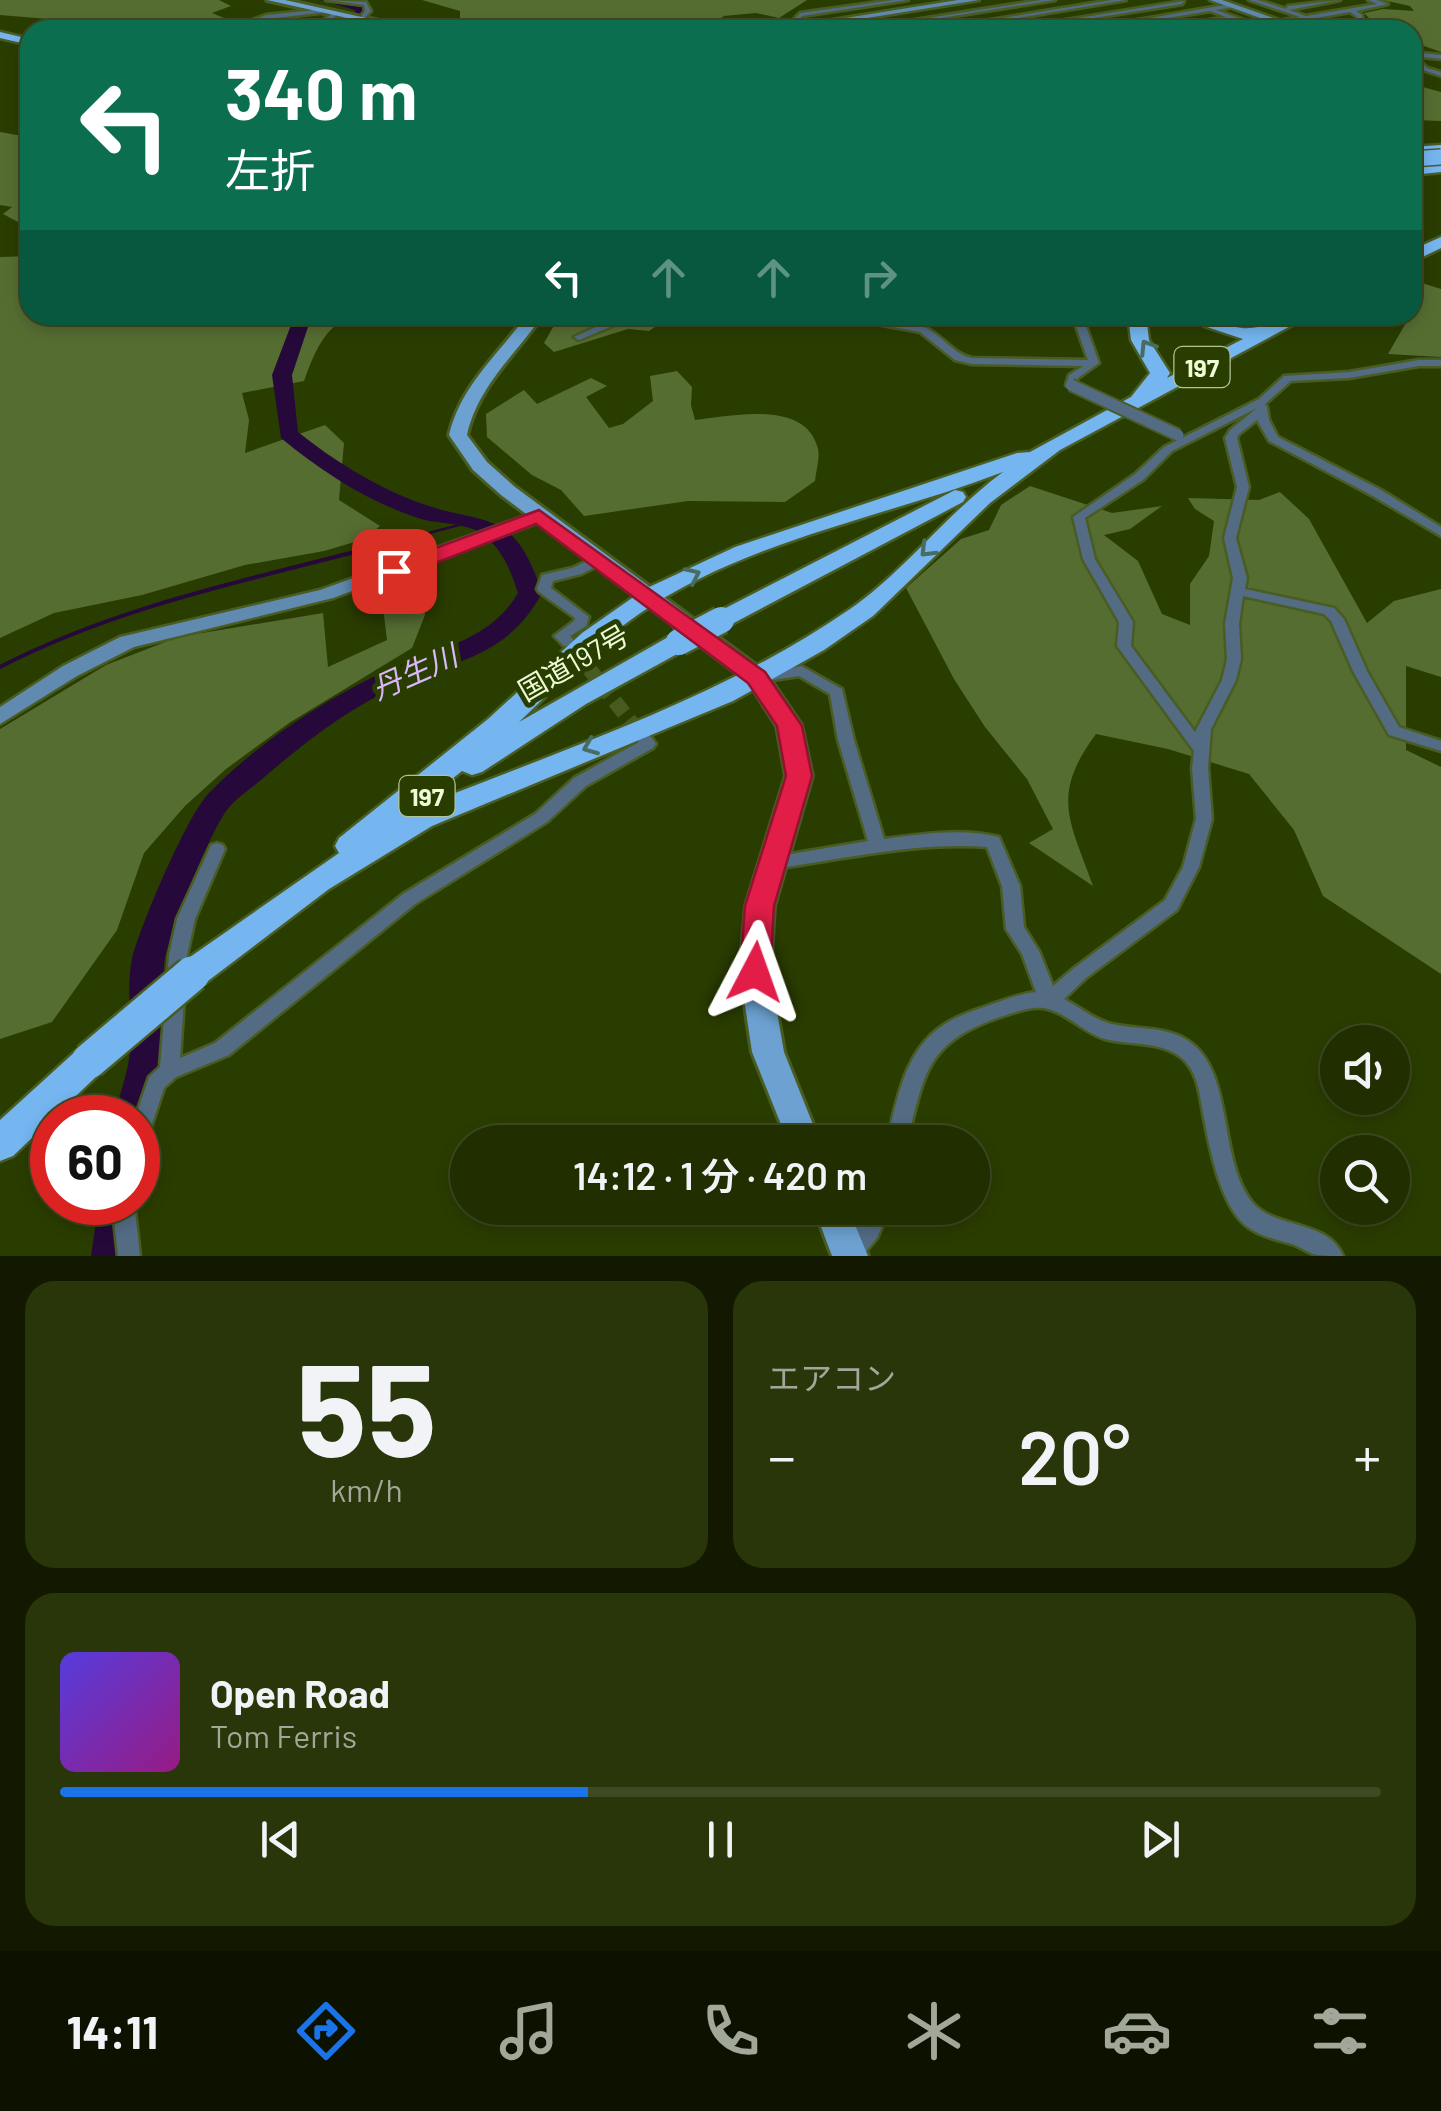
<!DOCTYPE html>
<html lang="ja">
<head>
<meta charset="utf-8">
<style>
  :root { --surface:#202e00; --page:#28360a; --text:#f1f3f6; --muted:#a2a899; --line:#3d4a22; --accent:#1a73e8 }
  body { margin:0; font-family:Barlow,"Noto Sans JP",sans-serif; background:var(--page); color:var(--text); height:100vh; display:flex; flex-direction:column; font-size:38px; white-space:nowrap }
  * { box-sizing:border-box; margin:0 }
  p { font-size:32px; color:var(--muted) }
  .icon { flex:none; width:55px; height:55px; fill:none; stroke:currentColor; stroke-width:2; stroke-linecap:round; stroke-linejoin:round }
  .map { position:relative; height:1256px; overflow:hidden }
  .drawer { display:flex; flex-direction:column; gap:25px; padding:25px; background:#121900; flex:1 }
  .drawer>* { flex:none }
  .guide { position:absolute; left:20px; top:20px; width:1402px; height:305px; border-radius:30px; box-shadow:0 5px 15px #0003,0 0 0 2px var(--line); background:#0b6e4f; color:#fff; overflow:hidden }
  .buttons { position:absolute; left:1320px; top:1025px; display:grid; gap:20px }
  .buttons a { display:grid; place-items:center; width:90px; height:90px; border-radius:50%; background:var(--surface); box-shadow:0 5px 15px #0003,0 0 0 2px var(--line); font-size:50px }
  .speed { position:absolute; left:30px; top:1095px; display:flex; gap:20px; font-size:50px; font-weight:700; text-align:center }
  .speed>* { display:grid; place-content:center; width:130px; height:130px; border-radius:50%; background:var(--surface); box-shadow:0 5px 15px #0003,0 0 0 2px var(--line); line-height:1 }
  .speed .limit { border:15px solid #d22; background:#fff; color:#111 }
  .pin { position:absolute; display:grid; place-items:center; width:85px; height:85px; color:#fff; margin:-42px; border-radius:20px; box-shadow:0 5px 15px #0006 }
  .me { position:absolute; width:110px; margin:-55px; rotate:4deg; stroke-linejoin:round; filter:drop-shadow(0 0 8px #0008) }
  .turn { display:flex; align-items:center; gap:35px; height:210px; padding:0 40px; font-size:45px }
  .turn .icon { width:130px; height:130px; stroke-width:2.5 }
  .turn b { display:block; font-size:70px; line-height:85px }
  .lanes { display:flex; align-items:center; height:95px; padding:0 40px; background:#0003; justify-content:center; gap:50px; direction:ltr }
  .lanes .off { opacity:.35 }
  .big { font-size:75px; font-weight:600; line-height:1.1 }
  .drawer .card { flex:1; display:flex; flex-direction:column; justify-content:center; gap:15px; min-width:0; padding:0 35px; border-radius:30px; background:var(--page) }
  .drawer .dial { align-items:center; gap:0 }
  .dial b { font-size:130px; line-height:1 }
  .song { display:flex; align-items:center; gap:30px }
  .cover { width:120px; height:120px; border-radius:15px; background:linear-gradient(135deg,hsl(250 70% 55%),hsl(310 70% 35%)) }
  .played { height:10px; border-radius:5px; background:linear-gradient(90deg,var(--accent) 40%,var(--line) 40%) }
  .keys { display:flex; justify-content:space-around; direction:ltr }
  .heat { display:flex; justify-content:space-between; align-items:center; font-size:55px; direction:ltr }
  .drawer .tiles { flex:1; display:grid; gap:25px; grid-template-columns:1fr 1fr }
  .card:last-child { grid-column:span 2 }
  .trip { position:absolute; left:450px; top:1125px; width:540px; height:100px; border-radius:50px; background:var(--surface); box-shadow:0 5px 15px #0003,0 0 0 2px var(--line); font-weight:600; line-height:100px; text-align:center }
  .dock { display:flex; height:160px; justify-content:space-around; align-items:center; background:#0d1200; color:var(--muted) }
  .dock .icon { width:70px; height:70px }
  .dock .selected { color:var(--accent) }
  .dock b { font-size:45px; color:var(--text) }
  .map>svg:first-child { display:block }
  .forest { fill:#566d32 }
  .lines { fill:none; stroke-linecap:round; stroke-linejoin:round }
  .stream-far1 { stroke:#26093a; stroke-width:2.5 }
  .stream { stroke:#26093a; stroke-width:4 }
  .river { fill:#26093a; fill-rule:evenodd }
  .street-tunnel { stroke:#475a20; stroke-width:15; stroke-dasharray:15 8; stroke-linecap:butt }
  .street-casing { stroke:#495c22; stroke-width:5 }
  .secondary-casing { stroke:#495c22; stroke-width:5 }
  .primary-casing { stroke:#495c22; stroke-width:6 }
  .highway-casing { stroke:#495c22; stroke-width:5 }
  .street { fill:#536c84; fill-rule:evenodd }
  .secondary { fill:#618ab0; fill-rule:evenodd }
  .primary { fill:#6ca1d1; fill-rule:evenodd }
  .highway { fill:#75b5f0; fill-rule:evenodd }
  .street-bridge-casing { stroke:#495c22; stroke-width:15; stroke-linecap:butt }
  .highway-bridge-far2-casing { stroke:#495c22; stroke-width:18; stroke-linecap:butt }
  .highway-bridge-far1-casing { stroke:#495c22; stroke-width:31; stroke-linecap:butt }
  .highway-bridge-casing { stroke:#495c22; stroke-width:40; stroke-linecap:butt }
  .street-bridge { stroke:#536c84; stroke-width:11 }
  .highway-bridge-far2 { stroke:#75b5f0; stroke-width:15 }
  .highway-bridge-far1 { stroke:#75b5f0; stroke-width:26 }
  .highway-bridge { stroke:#75b5f0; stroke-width:35 }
  .oneway { stroke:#486d60 }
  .route { fill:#e11d48; stroke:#92132f; stroke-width:2.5 }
  .labels { text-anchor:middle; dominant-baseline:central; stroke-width:10; stroke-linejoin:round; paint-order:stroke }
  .shield { fill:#2a3d00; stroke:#b1c396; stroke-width:2.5 }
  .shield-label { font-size:25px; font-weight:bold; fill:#ebfcd6 }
  .street-label { font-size:28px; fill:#ebfcd6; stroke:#2a3d00 }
  .water-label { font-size:30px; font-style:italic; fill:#d8b8f9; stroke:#2a3d00 }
</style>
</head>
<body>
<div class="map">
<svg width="1441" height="1256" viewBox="0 0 1441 1256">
  <rect width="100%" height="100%" fill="#2a3d00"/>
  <!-- forest -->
  <path class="forest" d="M0,0H219L231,6L212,13L224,18L217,27L227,30H87L73,21L0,15Z
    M422,0H807L779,18L756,13L724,16L713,23L685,28L651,30H583L538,20L495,30L448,25L460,18V11Z
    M1383,0H1441V52L1424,46L1413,48L1412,30H1373L1376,25L1364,13L1383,9L1414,11L1410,6Z
    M1412,84L1441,92V121L1413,120Z
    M0,132L28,137L30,141V223L18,222L3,214L12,207L0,205Z
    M30,256V315H353C324,326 314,354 304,381L242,393L249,420L245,453L325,425L344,443L339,500L380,526L365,539L324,551L245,565L142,595L54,613L0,638V257Z
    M1422,283L1441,289V357L1388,354L1407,321L1403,315H1412L1413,286Z
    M560,315H673L649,331L628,329L554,352L544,343Z
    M677,371L692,387L691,405L695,420C732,416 806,399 818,449C820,458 816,471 815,481L785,502L688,501L584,516L561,490L532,475L487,437L486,414L524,390L537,404L591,378L607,386L586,397L609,428L623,424L653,401L650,376Z
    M1030,486L1112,513L1162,506L1130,529L1104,535L1138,561L1162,614L1190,625V584L1209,556L1214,521L1195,509L1188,498L1259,500L1280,492L1309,519L1367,623L1394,601L1441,589V677L1406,666V750L1441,767V974L1323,896L1294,830L1249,774L1168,749L1096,734C1050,796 1070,821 1093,886L1029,843L1053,829L1027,779L985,727L954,679L906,588L961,539L989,530L1001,505Z
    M422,593L425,615L412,648L289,723L226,769L185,806L144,853L117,930L52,1022L0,1039V729L106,665L178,637L323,613L328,667L387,640L383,607Z"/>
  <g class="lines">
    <!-- stream-far1 -->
    <path class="stream-far1" d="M361,551L474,521"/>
    <!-- stream -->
    <path class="stream" d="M0,667C116,607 244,581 370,548"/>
    <!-- river -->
    <path class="river" d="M320,0L364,6L366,16L352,30H340L356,15L355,10Z
      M283,315H302L309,324L292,375L298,432C333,460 371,484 412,500C481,528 513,502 542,593C508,656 459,659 400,685C348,708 304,743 262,779C251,789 236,798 227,810C210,832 167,937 164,965C160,1021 169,1076 145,1130L138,1133V1118H114C119,1096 128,1073 130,1051C132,1021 126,988 132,959C140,927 187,815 209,793C257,744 315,706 377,675C426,650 488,645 518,593C511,571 502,548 482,534C463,521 436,525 415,517C365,500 321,471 281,438L272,375L291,325Z
      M99,1202H137L131,1256H91Z"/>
    <!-- street-tunnel -->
    <path class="street-tunnel" d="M572,647L642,736"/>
    <defs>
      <path id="street" d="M326,0L366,2L371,11L362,21L359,19L365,11L364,5Z
        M893,0H908L802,16L798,21L805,26L802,28L791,22L800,13Z
        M1041,0H1055L866,30L858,29Z
        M1112,0H1126L944,30H929Z
        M1249,0H1258L1286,9L1288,6L1340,0L1289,10L1306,16L1377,4L1368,0H1377L1388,4L1356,11L1362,15L1363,23L1331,29L1294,28L1292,25H1331L1358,21L1356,16L1350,12L1281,24L1279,21L1300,17Z
        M1184,1L1182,4L1017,30H1003Z
        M1231,4L1233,7L1216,10L1272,30H1263L1231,19L1170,30H1156L1226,17L1210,11L1094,30H1080Z
        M325,9L327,12L267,19L246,26L261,30H249L236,26L266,15Z
        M334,12L339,13L323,27L286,30L319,24Z
        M344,15L349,16L344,30H338Z
        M721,24L756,28L759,30L721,28L699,30Z
        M1412,52L1441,55V59L1412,56Z
        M1420,61L1427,68L1441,72V76L1423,70L1417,63Z
        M639,315H660L655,318L615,325L579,340L574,337L609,321Z
        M840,315C859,315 910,320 926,328C943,336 953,354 972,358L1088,360L1072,315H1082L1099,363L1078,378L1075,387L1071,388L1066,385L1069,375L1083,366L972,364L955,360L920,332L845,318Z
        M1419,360H1441V366H1419L1349,378L1291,381L1265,404L1267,407L1269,420L1278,437L1381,490L1441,527V536L1373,496L1269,441L1257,420L1239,434L1237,438L1249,487L1236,538L1247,578L1245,589L1334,608L1344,619L1367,671L1399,727L1441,741V751L1389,735L1353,671L1331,621L1324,614L1243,596L1239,624L1241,659L1236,680L1211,729L1208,768L1212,819L1199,867L1177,910L1086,978L1064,999C1080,1007 1094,1020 1112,1024C1137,1030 1165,1026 1187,1040C1235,1070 1217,1158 1252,1202C1275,1230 1328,1219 1343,1256C1334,1256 1321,1256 1313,1254C1306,1251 1300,1247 1292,1244C1278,1240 1262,1237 1249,1228C1221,1209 1210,1150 1204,1118C1200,1098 1199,1076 1185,1061C1164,1040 1132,1046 1105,1039C1084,1033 1066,1012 1044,1008C1029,1006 1014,1013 1000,1017C925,1043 925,1073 907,1142H887C896,1102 905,1050 942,1026C954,1017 970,1012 984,1007C1001,1001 1018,994 1036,992L1022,954L1006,929L1002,886L987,847C915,842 844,859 773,869L767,868L765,863L767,858L773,857L868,841L838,740L830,694L799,676L766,681L761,679L759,676L761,673L801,666L842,689L854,740L884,839C921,834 962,828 999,837L1020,886L1024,927L1039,951L1053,986L1074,968L1165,900L1183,867L1196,819L1192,768L1194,751L1117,646L1119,622L1083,559L1073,517L1135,474L1164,447L1259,399L1284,376L1349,372ZM1257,408L1230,430L1225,438L1237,487L1224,538L1233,578L1225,624L1227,659L1222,680L1195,732L1131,646L1133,622L1095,559L1085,518L1143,480L1172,451Z
        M600,555L605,556L606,559L605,562L581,574L553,581L551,588L589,617L586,626L570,636L576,643L574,646H564L554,636L574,621L575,618L539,592L537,589L542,575L572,568Z
        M642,731C649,733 652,738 656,744L653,748L586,786L547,822L415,904L229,1055L176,1077L164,1088L145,1145L138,1147V1118H135L149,1077L160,1067L169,955L177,919L211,845L217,843L223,845L225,849L195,919L187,955L180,1058L215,1043L403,894L535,814L574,778L639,742L634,736L637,732Z
        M112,1202H134L140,1256H118Z
        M869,1208H890L877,1238L862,1256H841L840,1253C847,1236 861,1224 869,1208Z"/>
      <path id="secondary" d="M958,0H979L792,30H770Z
        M1210,0H1222L1285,22L1274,30H1264L1274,23Z
        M539,511L545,512L548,516L545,520L333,598L134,647L77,676L0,724V707L63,666L120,637L320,590Z"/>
      <path id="primary" d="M267,0H285L420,30H401Z
        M527,315H543C515,355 478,386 467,435L487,462L515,487L765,672L801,725L812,776L774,906L770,972L784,1052L820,1142H788L752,1052L740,972L746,906L786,776L777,726L749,682L501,495L473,470L449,435C461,385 498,355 527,315Z
        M814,1208H848L868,1256H832Z"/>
      <path id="highway" d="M0,32L30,39V45L0,38Z
        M1441,145V153L1412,155V147Z
        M1441,164V172L1412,175V167Z
        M1441,237V248L1412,262V250Z
        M1128,315H1146L1149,340L1170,373L1167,378L1243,339L1204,326V318C1218,316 1228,327 1242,328C1266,330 1286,315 1311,315L1060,450L990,503L873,616L824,650L733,701L432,826L329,889L204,984L192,988L180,984L175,974L180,964L339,853L335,846L339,838L488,719L582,633L645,589L735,547L1017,453L1030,452L1131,397L1150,373L1131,340ZM1003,472C948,512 903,573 850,609C718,700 563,749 415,809L462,771L472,775L482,772L586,704L688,648L692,642L688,636H670L519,722C558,686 594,645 639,614C746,540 883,518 1003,472Z
        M955,490L963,492L966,497L963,502L730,625L721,628L709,620L712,615Z
        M89,1045L101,1050L107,1061L101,1072L13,1156L0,1161V1120L77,1050Z"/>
    </defs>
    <!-- street casing -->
    <use href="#street" class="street-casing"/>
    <!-- secondary casing -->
    <use href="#secondary" class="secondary-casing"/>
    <!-- primary casing -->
    <use href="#primary" class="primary-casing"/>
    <!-- highway casing -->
    <use href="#highway" class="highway-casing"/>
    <!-- street -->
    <use href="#street" class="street"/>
    <!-- secondary -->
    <use href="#secondary" class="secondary"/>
    <!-- primary -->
    <use href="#primary" class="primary"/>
    <!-- highway -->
    <use href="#highway" class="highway"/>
    <defs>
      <path id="street-bridge" d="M1071,385L1178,435"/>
      <path id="highway-bridge-far2" d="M1412,159L1441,157"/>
      <path id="highway-bridge-far1" d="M679,642L721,620"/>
      <path id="highway-bridge" d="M89,1061L192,974"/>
    </defs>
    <!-- street-bridge casing -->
    <use href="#street-bridge" class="street-bridge-casing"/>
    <!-- highway-bridge-far2 casing -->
    <use href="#highway-bridge-far2" class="highway-bridge-far2-casing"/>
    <!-- highway-bridge-far1 casing -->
    <use href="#highway-bridge-far1" class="highway-bridge-far1-casing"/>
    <!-- highway-bridge casing -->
    <use href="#highway-bridge" class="highway-bridge-casing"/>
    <!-- street-bridge -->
    <use href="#street-bridge" class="street-bridge"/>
    <!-- highway-bridge-far2 -->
    <use href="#highway-bridge-far2" class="highway-bridge-far2"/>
    <!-- highway-bridge-far1 -->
    <use href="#highway-bridge-far1" class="highway-bridge-far1"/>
    <!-- highway-bridge -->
    <use href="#highway-bridge" class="highway-bridge"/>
  </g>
  <!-- one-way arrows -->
  <defs><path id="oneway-chevron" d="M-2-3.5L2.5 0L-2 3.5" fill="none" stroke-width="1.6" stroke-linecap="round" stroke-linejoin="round" transform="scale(2.5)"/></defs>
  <g class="oneway">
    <use href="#oneway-chevron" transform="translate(1147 347) rotate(-122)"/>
    <use href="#oneway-chevron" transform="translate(927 550) rotate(135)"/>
    <use href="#oneway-chevron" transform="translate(693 575) rotate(-25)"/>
    <use href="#oneway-chevron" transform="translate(590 747) rotate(158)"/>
  </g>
  <!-- route -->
  <path class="route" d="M539,510L765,672L802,726L812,776L774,906L770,972L766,980L755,984L745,980L740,972L745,906L786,776L777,726L748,683L536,524L402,576L394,577L384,571L387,566Z"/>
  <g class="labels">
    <!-- shield labels -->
    <g class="shield">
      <rect x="1174.5" y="347" width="55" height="40" rx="8"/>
      <rect x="399.5" y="776" width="55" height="40" rx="8"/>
    </g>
    <g class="shield-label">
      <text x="1202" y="367">197</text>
      <text x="427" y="796">197</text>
    </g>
    <!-- street labels -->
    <g class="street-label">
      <text transform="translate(573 662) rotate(-30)">国道197号</text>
    </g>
    <!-- water labels -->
    <g class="water-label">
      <text transform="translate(414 671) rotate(-24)">丹生川</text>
    </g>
  </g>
</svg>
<div class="buttons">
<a><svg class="icon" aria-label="sound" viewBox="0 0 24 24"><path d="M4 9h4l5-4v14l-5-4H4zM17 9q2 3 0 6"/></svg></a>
<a><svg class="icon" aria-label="search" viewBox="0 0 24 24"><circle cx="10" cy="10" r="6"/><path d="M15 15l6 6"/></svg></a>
</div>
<div class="speed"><div class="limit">60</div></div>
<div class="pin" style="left:394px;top:571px;background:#d93025"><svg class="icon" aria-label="arrive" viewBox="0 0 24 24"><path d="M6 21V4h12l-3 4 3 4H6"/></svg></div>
<svg class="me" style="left:755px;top:972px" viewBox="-20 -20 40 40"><path d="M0-17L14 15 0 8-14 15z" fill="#e11d48" stroke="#fff" stroke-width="4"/></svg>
<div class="trip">14:12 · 1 分 · 420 m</div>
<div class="guide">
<div class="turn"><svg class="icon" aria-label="left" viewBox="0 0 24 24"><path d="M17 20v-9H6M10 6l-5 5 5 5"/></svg><div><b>340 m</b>左折</div></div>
<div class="lanes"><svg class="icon" aria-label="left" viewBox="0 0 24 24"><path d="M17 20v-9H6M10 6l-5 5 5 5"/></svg><svg class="icon off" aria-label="ahead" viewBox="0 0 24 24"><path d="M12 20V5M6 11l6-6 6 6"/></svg><svg class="icon off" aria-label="ahead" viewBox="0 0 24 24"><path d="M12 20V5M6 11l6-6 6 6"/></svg><svg class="icon off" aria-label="right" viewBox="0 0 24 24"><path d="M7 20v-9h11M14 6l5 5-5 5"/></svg></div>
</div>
</div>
<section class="drawer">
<div class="tiles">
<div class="card dial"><b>55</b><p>km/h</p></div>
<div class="card"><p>エアコン</p>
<div class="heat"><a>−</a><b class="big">20°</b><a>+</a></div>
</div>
<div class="card">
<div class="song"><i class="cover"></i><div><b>Open Road</b><p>Tom Ferris</p></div></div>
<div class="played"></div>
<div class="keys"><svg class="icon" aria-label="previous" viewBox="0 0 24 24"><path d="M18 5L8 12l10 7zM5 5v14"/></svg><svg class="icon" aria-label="pause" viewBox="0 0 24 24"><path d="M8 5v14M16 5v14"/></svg><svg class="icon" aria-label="next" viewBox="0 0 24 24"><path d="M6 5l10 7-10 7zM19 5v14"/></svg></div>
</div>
</div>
</section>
<nav class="dock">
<b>14:11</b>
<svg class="icon selected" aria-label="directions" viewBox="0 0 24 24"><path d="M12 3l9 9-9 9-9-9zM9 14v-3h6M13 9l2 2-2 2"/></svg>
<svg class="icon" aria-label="music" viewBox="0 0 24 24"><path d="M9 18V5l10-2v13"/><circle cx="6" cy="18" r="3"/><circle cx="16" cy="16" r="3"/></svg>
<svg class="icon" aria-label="phone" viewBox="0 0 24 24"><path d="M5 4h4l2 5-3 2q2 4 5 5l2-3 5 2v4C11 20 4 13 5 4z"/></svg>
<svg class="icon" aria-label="climate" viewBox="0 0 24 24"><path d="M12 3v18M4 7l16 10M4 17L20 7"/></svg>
<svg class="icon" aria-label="car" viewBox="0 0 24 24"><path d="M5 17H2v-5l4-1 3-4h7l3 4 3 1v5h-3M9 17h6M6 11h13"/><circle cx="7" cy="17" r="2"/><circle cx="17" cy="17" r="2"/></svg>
<svg class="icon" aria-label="filters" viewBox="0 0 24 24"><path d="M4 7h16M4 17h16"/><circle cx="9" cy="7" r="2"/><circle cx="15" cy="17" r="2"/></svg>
</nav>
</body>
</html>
